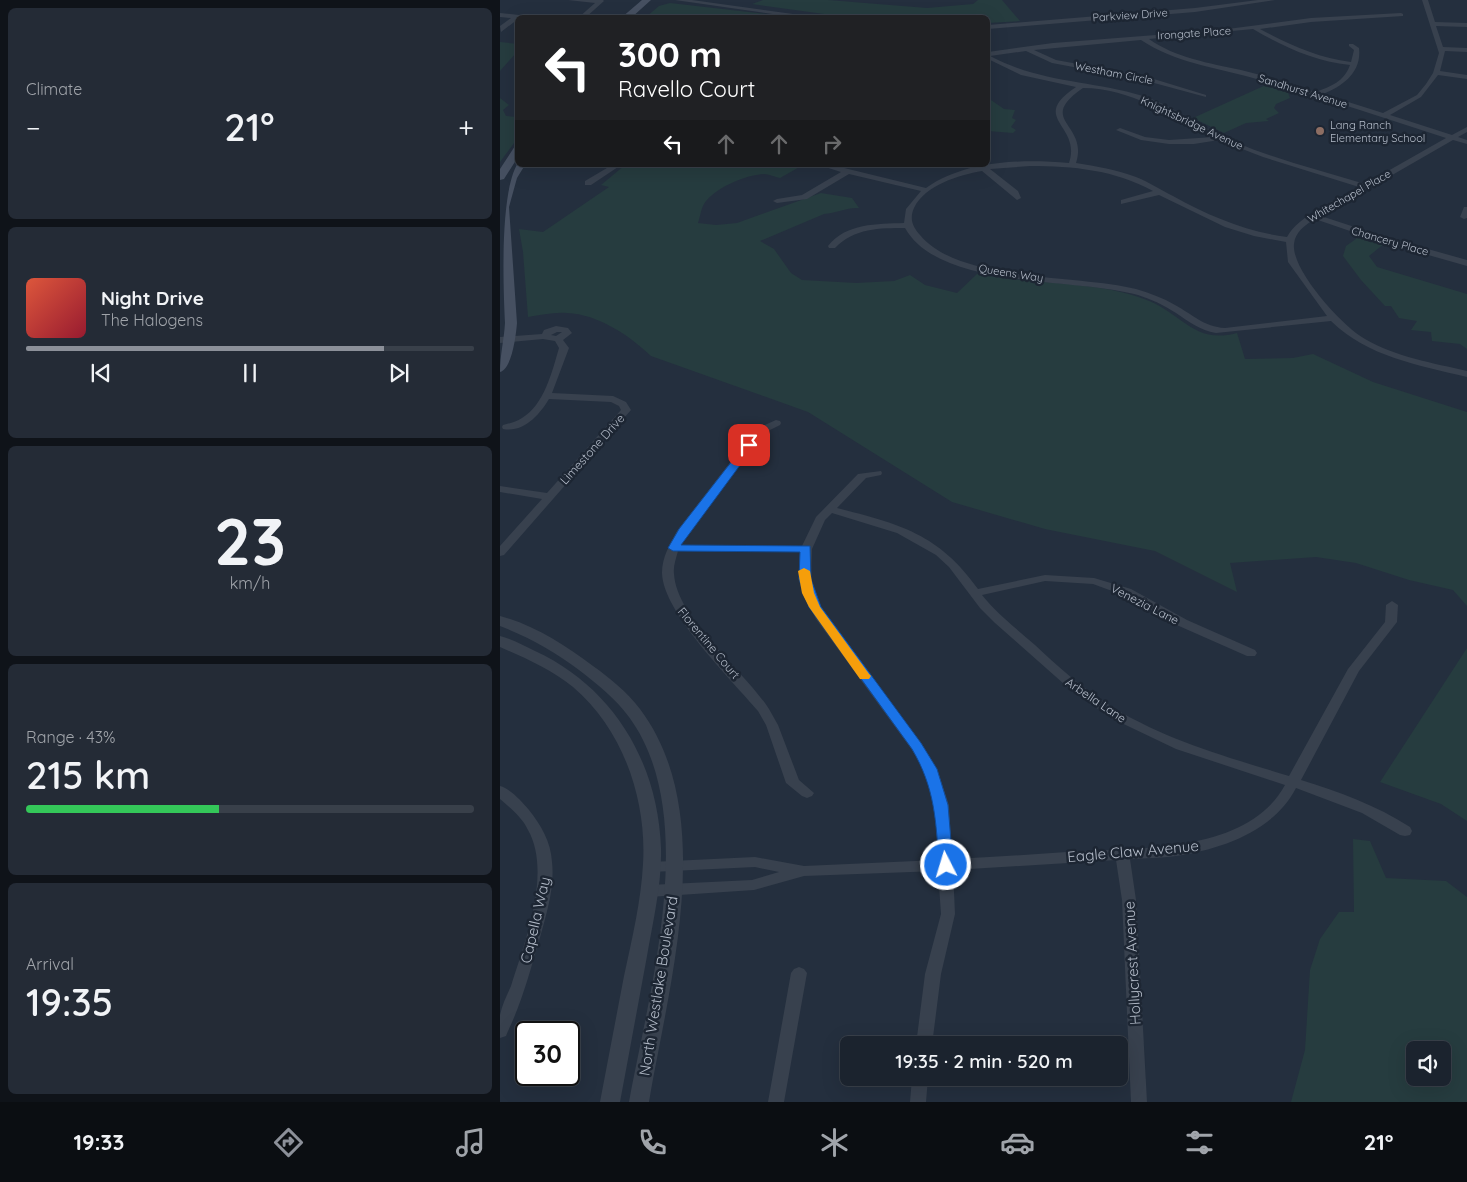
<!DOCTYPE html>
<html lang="en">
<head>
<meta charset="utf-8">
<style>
  :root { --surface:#1b232e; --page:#242b36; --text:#f1f3f6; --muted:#a0a4aa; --line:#39404a; --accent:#8c9099 }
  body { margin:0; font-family:Quicksand,sans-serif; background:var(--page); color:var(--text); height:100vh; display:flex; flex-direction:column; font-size:19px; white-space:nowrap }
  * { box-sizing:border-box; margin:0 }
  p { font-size:16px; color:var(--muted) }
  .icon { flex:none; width:28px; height:28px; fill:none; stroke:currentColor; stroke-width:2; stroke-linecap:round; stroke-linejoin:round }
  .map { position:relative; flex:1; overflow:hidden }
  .details { display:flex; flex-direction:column; gap:8px; padding:8px; background:#0f1319; width:500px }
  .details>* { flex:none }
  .hud { position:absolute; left:15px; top:15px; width:475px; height:152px; border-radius:8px; box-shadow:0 5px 20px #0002,0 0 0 1px var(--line); background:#202124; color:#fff; overflow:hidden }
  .buttons { position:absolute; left:906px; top:1041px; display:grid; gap:10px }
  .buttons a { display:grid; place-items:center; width:45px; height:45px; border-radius:8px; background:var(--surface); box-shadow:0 5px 20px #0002,0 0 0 1px var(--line); font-size:25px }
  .speed { position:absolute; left:15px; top:1021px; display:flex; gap:10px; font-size:25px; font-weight:700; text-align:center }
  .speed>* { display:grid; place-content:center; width:65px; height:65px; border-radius:50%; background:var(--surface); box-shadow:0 5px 20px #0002,0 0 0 1px var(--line); line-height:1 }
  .speed .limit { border:2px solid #111; border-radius:8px; background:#fff; color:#111 }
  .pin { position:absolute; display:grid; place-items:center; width:42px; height:42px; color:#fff; margin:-21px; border-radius:10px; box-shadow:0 2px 8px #0006 }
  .me { position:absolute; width:55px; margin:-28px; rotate:355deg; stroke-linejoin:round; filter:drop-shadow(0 0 4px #0008) }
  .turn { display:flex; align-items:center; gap:18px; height:105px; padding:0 20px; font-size:22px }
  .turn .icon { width:65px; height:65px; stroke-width:2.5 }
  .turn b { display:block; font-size:35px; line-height:42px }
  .lanes { display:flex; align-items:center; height:48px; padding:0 20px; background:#0003; justify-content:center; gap:25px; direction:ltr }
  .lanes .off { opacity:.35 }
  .big { font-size:38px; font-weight:600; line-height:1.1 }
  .details .widget { flex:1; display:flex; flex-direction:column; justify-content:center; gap:8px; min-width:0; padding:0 18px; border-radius:8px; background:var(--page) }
  .details .dial { align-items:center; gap:0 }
  .dial b { font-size:65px; line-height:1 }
  .song { display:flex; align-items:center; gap:15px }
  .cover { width:60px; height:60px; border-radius:8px; background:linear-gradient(135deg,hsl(10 70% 55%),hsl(350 70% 35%)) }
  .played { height:5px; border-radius:2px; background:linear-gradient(90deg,var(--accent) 80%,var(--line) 80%) }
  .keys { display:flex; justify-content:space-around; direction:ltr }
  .heat { display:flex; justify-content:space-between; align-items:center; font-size:28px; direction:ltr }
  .charge { height:8px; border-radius:4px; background:linear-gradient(90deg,#34c759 43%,var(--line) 0) }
  .trip { position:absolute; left:340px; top:1036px; width:288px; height:50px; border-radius:8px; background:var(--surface); box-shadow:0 5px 20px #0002,0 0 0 1px var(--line); font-weight:600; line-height:50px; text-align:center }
  .menu { display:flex; height:80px; justify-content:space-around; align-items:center; background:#0b0e12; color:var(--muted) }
  .menu .icon { width:35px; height:35px }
  .menu .on { color:var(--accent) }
  .menu b { font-size:22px; color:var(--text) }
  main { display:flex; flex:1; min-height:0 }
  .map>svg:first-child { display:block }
  .green { fill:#263c3f; fill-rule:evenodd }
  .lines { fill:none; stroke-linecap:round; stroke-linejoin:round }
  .minor { fill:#38414e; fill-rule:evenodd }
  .tertiary { fill:#38414e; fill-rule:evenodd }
  .secondary { fill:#465061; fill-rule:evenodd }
  .route { fill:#1a73e8; stroke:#114b97 }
  .slow { fill:#f59e0b }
  .education-dot { fill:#8d6e63; stroke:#1d2633; stroke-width:2 }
  .labels { text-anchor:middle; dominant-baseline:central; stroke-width:5; stroke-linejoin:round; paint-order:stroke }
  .far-street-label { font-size:11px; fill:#b4bcc9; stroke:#1d2633 }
  .far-poi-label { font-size:11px; fill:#b4bcc9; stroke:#1d2633; text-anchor:start }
  .street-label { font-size:12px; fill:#b4bcc9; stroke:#1d2633 }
  .near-street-label { font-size:15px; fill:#b4bcc9; stroke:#1d2633 }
</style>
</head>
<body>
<main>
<section class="details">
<div class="widget"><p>Climate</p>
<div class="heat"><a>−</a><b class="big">21°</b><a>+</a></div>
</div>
<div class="widget">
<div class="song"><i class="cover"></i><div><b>Night Drive</b><p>The Halogens</p></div></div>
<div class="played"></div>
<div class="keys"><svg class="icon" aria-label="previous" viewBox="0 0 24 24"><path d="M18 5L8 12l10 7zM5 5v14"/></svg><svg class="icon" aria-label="pause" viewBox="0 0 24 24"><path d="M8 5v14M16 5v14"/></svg><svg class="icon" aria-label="next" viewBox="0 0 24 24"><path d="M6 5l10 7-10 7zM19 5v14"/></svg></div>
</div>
<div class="widget dial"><b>23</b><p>km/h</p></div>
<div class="widget"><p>Range · 43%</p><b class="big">215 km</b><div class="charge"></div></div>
<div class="widget"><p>Arrival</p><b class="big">19:35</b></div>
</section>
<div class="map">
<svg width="967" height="1102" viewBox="0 0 967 1102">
  <rect width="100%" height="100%" fill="#242f3e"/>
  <!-- green -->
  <path class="green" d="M263,0H328L427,8L473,4L478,0H502L520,21L488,23V18L346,17L252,4Z
    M170,3L293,17H146L159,6Z
    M0,42L18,44L17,52L0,71Z
    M768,84L787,90L790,98L776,104L774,108L779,113L766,119L769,121L746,123L724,133L693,118Z
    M0,98L9,105L3,110L6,116L17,117V139L0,162Z
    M488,98L504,109L515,110L512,118L516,120L511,127L516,130L513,133L488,131Z
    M125,165H303L280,178C275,177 269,174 264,174C245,175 214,188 204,204C201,209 200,217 198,223L216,225L237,223L321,193L352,198L359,208C348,207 336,213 324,214L260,241L274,249L291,273L302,280L356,283L394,281L410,275L425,285L457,293L477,274C532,285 591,280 644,299C682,312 693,345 737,333L745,359L793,358L813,354L873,382L967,412V606L953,590L909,580L856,563L816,557L730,563L737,592L655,551L545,529L452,502L308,412L151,356C130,336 98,314 67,313C54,312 41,315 28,317L23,252L19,229L43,232L109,187L101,185Z
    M860,236L885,243L869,256L877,267L967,294V349L960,344L932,341L931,332L911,330L917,321L899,318L891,306H885L861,280L843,256L846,246Z
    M967,648V821L941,804L880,782Z
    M853,839L870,841L886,878L946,881L967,897V1102H791L805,1050L810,970L820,939L839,912H854ZM915,1050H942V1078H915Z"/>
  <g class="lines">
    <!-- minor -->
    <path class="minor" d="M68,0H103L104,1L85,18H78L95,3Z
      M175,0H192L322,18H301Z
      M758,0H775L695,12L488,29V25L695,8Z
      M922,0H928L935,22L967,23V27L936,26L943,47L967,48V52L945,51L940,71L967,75V79L938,75L921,97L890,115L952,135L967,127V132L958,137L967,140V144L953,140L821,216L885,237L967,260V266L879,241L815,219C805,225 795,232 794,244C791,270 843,327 865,339C896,357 933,363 967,371V377C918,365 868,357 831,321L716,333C700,330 689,322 676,313C664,305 651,299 638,295C576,277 440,290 405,228C380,228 354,228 335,248H329L328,246C346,223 377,224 404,223L406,209L421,191L349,174L307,199L277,203L273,201L277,199L302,195L341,172L319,165H332L426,188C466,160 522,159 569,163C582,124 528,119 576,87L521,75L488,59V52L553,43L720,30L811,18L901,13L903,14V16L811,22L760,29C790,45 818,58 851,62L854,50L849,46V44H853L859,48C862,72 843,86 823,94L883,113L917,95L926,84L933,73L939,53ZM753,29C784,47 814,61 850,65C844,82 831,86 816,92C791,85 766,76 741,70C709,63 676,58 649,39ZM641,40C675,63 715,67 753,78C818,96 882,117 946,138L865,184C822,171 777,160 735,142C704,129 676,107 643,96C590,80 541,83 490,56L526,51L552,63L643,80L706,97V95L644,76L556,60L534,50ZM583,88C630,88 672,116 713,137L669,140L645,137L620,128L616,130L641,140L669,144H694L719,140L763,157L859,187C837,200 799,215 787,237C747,232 709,216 673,196C661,190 649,182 636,177C617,170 596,166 576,163C589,123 535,121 583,88ZM530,166C573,166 615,170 653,191L621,200V204L659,195L725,227L754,236L786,242L788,262L827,316L725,328C704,327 692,314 675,305C663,298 650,293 636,289C578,274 460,283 420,235C413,227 409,219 414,208C425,185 459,175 482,171L517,200L521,198L518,191L490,169Z
      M0,13L28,16L31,18H18V19L1,32L0,26L11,18L0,17Z
      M112,165H121L91,185H85V181Z
      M964,207H967V218L964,219L960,217Z
      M56,326L68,328L72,333L63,340L69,348L52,393L113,396L126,402L131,410L4,555L0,556V546L42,499L0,492V486L47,493L121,410L119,406L111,402L49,399C40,414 24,433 3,429L2,427L3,425C10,423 16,422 22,418C44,405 52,372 59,348L55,341L43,339L0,343V337L42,334L44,330ZM57,332H62L56,336L51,335Z
      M276,420L280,421L281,423L280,425L264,433L188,532L181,545L302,546L316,517L358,474L381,471L382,473L381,475L366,478L337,508C400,524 439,534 478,589L545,575L594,578L631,589L687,620L755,650L757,653L755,656H747L679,626L623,595L593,584L545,581L482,595C497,614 517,629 535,645C557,666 580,686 606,703C661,739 727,757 789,776L848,669L885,622L886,605L892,601L898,605L897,622L859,671L801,780C839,792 876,805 910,827L912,831L910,835L905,836L900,835L862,813L796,788C774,831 722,849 676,856C661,858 645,858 630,859L636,900L647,1102H631L622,900L616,860L453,870L455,914L441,974L432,1045H416L425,974L441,914L438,871L304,876L254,890L149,897L144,895L142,891L144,887L149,885L252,880L279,872L255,867L151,872L146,871L144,867L146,863L151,862L255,857L304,866L438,860L435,805L423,769L412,750L316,619L302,593L299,579L300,552L178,551C176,559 173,566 174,574C177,620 245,671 269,709L278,725L299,780L314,793L312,796L307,798L302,796L286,783L266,725L258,711C232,680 163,613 162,573C162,557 170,544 177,531L256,429ZM332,513L397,533L436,555L449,567L480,608L495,623L564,684L609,717L676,749L785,785C749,851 646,848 581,851C538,854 495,857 452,859L449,805L437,769L422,744L327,618L314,593L311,579L312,549L325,520Z
      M0,786C11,789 22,802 29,810C41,825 51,842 52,862C55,888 46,915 39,941C30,971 22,1002 8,1031L6,1036L0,1038C0,1030 0,1022 0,1015C2,1005 7,995 11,986C25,942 52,872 28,830C22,817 10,808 0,799Z
      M299,967L304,969L307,973L284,1102H268L291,973L294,969Z
      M412,1078H428L426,1102H410Z"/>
    <!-- tertiary -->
    <path class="tertiary" d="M0,616C34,625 65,645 93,666C110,678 127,692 140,709C219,814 169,983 149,1102H129C149,991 201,815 129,717C116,699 97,684 79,670C55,652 29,637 0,626Z
      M0,636C12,639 24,646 35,651C113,687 158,762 161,848C162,884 153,921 147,956C138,1005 129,1054 120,1102H100C108,1060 116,1018 124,976C132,939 141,901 143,864C147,800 123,729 73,687C51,669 25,658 0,647Z"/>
    <!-- secondary -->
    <path class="secondary" d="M142,0H151L131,18H121Z
      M18,145V157L4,179L0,180V169L15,146Z
      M18,163V165H25L17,178L9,207L17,323C16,335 12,369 0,372C0,355 4,340 5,323C3,283 0,191 18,163Z"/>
  </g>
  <!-- route -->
  <path class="route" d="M249,442L255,445L181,545L310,546L311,579L321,607L421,743L437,769L448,805L453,865L451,869H441L439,865C436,821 435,788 412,749L309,607L299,579L300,552L173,551L168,548L179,529L246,443Z"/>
  <!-- slow -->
  <path class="slow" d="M304,568L310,571L314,593L320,607L369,674L371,676L369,679H360L309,607L302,593L298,571Z"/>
  <!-- markers -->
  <circle class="education-dot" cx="820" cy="131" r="5"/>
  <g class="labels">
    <!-- far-street labels -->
    <g class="far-street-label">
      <text transform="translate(630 15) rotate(-4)">Parkview Drive</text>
      <text transform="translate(694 33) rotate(-4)">Irongate Place</text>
      <text transform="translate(614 73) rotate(11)">Westham Circle</text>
      <text transform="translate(803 91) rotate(17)">Sandhurst Avenue</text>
      <text transform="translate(692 123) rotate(25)">Knightsbridge Avenue</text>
      <text transform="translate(849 196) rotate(-30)">Whitechapel Place</text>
      <text transform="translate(890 241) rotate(16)">Chancery Place</text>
      <text transform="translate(511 273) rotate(9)">Queens Way</text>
    </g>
    <!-- far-poi labels -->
    <g class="far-poi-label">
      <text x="830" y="125">Lang Ranch<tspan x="830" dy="13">Elementary School</tspan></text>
    </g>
    <!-- street labels -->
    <g class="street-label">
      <text transform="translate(92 449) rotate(-48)">Limestone Drive</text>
      <text transform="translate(645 604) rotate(27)">Venezia Lane</text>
      <text transform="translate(209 643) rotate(50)">Florentine Court</text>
      <text transform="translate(596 700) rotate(34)">Arbella Lane</text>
    </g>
    <!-- near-street labels -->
    <g class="near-street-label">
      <text transform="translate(633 851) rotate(-5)">Eagle Claw Avenue</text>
      <text transform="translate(35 920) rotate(-77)">Capella Way</text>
      <text transform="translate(632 963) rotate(-93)">Hollycrest Avenue</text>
      <text transform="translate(158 986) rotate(-81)">North Westlake Boulevard</text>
    </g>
  </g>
</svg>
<div class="buttons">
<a><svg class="icon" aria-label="sound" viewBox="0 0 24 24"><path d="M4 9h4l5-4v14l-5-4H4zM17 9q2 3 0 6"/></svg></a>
</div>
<div class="speed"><div class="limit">30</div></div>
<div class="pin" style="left:249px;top:445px;background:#d93025"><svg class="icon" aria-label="arrive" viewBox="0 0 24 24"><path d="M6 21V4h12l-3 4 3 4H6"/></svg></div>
<svg class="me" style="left:446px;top:865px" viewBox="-20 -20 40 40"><circle r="17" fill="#1a73e8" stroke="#fff" stroke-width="3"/><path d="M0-11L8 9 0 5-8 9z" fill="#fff"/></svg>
<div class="trip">19:35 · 2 min · 520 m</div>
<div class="hud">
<div class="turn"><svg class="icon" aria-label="left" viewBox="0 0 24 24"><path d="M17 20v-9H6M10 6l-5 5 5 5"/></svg><div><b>300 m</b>Ravello Court</div></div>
<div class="lanes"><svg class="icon" aria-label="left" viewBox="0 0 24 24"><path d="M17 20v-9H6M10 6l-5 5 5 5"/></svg><svg class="icon off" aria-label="ahead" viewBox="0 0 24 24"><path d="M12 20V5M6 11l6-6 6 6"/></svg><svg class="icon off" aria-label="ahead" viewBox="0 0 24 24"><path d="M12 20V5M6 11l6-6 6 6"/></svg><svg class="icon off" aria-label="right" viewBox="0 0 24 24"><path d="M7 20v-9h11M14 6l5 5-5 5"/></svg></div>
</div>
</div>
</main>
<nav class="menu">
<b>19:33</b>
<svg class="icon on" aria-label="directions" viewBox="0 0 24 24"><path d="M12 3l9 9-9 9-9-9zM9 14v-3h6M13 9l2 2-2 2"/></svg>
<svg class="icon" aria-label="music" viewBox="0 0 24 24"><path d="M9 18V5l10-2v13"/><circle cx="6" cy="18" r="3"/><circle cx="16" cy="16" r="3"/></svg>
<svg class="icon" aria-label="phone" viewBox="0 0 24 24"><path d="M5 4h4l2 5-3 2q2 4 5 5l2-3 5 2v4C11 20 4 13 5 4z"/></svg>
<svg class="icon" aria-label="climate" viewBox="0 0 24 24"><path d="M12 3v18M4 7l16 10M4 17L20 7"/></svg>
<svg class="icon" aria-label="car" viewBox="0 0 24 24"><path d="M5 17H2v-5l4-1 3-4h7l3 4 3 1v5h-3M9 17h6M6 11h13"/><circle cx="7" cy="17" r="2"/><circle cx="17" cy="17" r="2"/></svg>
<svg class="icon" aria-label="filters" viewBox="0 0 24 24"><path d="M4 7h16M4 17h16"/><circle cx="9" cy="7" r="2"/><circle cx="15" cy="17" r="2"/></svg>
<b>21°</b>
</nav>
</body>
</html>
